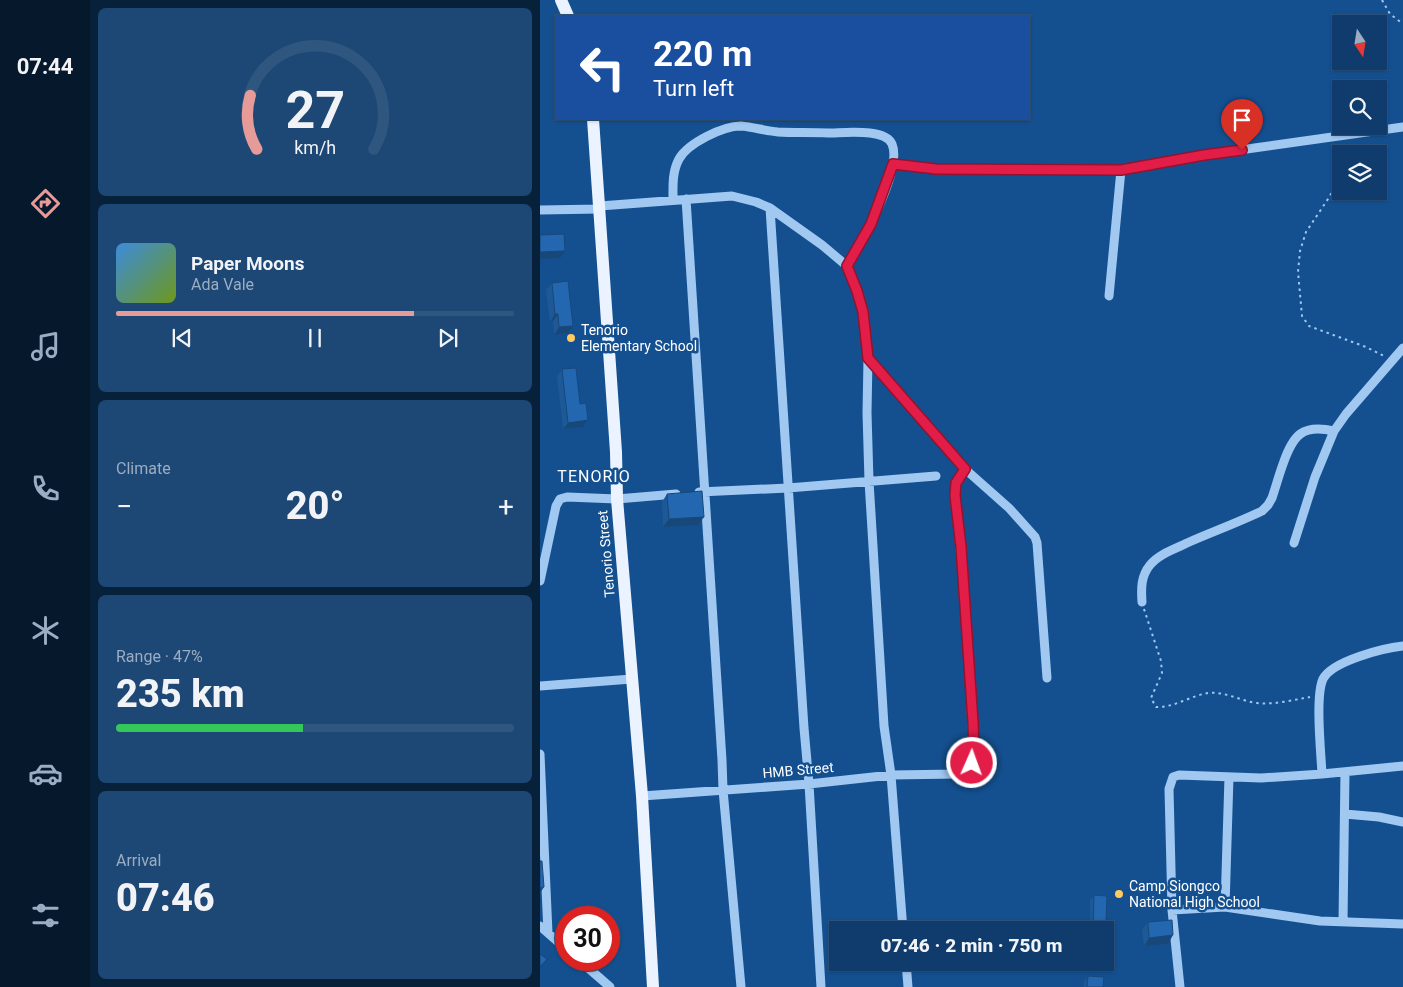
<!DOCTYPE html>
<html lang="en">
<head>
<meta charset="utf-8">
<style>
  :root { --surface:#0f3c6c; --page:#1d4774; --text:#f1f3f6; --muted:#9badc2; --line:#2f567f; --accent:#e69b98 }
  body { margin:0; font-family:Roboto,sans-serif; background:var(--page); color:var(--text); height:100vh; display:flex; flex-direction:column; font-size:19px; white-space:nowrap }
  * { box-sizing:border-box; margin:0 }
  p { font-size:16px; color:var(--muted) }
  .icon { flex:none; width:28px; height:28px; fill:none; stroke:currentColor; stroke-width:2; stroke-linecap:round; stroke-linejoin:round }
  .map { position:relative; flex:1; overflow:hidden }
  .details { display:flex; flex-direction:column; gap:8px; padding:8px; background:#08213b; width:450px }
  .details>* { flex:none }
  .top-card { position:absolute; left:15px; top:15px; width:475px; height:105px; border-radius:0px; box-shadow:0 1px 4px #0004,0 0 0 1px var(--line); background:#1a4fa0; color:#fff; overflow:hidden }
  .needle { width:32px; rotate:168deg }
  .fabs { position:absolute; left:792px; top:15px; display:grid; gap:10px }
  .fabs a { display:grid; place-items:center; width:55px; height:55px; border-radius:0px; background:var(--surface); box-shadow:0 1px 4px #0004,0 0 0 1px var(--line); font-size:25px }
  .speed { position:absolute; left:15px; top:906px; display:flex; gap:10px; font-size:25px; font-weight:700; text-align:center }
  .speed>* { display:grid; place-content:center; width:65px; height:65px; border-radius:50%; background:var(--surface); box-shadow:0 1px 4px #0004,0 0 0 1px var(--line); line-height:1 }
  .speed .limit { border:8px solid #d22; background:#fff; color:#111 }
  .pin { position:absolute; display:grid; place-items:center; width:42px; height:42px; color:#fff; margin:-51px -21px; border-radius:50% 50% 50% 0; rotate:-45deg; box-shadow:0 0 5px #0007 }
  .pin .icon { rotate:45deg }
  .me { position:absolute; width:55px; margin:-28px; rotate:2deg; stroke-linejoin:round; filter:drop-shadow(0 0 4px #0008) }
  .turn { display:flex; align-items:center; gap:18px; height:105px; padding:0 15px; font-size:22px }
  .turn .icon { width:65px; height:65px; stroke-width:2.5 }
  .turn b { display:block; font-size:35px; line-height:42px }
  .big { font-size:38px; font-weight:800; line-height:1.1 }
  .details .card { flex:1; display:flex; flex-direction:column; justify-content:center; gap:8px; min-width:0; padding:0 18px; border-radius:8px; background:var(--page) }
  .details .dial { align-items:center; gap:0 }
  .dial svg { height:130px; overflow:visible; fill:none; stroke:var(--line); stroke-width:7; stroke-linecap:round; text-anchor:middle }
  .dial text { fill:var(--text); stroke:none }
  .song { display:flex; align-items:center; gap:15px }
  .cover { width:60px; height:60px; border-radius:8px; background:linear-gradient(135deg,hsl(210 70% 55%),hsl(80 70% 35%)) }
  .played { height:5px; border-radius:2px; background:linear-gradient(90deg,var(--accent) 75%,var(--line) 75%) }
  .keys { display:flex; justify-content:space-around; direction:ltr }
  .heat { display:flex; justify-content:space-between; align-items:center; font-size:28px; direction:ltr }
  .charge { height:8px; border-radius:4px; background:linear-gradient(90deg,#34c759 47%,var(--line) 0) }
  .trip { position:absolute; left:289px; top:921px; width:285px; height:50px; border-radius:0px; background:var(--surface); box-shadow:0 1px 4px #0004,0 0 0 1px var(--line); font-weight:800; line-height:50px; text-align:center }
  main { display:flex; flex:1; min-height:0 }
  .tab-bar { display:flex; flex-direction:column; width:90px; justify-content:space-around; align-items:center; background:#06182b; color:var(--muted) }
  .tab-bar .icon { width:35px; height:35px }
  .tab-bar .current { color:var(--accent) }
  .tab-bar b { font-size:22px; color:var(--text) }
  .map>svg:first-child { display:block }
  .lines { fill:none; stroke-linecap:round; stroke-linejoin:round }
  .path { stroke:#a0c8f1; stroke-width:2; stroke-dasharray:2.5 4; stroke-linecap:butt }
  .minor { stroke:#a0c8f1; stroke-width:9 }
  .major { stroke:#eaf3ff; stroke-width:12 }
  .wall { fill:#1d5996 }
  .shaded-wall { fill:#18487a }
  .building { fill:#2267af; stroke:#18487a }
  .route-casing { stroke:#92132f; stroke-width:12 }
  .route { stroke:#e11d48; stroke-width:9 }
  .poi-dot { fill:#ffca60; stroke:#145090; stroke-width:2 }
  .labels { text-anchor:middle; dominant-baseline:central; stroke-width:5; stroke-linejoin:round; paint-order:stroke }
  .poi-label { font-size:14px; fill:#fff; stroke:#145090; text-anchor:start }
  .street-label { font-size:14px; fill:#fff; stroke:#145090 }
  .quarter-label { font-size:16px; letter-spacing:1px; fill:#fff; stroke:#145090 }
</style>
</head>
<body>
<main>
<nav class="tab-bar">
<b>07:44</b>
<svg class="icon current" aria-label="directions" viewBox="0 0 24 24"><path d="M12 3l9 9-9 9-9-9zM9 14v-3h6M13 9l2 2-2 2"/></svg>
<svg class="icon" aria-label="music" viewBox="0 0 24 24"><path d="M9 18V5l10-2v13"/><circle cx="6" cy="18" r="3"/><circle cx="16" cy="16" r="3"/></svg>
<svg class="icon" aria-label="phone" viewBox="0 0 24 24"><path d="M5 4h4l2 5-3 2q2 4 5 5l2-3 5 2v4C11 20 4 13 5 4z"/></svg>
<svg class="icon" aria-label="climate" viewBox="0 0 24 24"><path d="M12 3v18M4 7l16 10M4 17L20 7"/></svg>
<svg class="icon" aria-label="car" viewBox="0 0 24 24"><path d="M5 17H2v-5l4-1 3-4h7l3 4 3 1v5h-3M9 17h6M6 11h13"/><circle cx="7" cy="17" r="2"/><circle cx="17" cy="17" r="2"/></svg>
<svg class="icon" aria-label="filters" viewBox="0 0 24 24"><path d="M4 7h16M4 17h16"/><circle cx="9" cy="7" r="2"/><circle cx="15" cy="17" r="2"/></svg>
</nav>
<section class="details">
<div class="card dial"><svg viewBox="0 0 100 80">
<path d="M14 69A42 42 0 1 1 86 69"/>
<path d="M14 69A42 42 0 0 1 10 36" stroke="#e69b98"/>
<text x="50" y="56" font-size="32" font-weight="700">27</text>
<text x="50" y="72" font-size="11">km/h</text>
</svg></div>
<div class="card">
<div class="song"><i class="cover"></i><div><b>Paper Moons</b><p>Ada Vale</p></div></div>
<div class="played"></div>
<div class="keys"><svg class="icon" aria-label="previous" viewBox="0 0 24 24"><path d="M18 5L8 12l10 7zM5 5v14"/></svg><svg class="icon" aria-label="pause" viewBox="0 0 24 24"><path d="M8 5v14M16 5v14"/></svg><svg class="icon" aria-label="next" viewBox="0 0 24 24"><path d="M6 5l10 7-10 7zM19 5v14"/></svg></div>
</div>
<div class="card"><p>Climate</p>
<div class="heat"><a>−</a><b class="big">20°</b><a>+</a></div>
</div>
<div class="card"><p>Range · 47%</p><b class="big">235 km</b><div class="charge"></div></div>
<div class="card"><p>Arrival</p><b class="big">07:46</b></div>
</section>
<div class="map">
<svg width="863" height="987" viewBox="0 0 863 987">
  <rect width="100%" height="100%" fill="#145090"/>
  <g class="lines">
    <!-- path -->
    <path class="path" d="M842,0L850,14L863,24
      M807,154L812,142
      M801,169L790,196L766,232L760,251L758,272L762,316L769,326L826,347L844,356
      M604,609L621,661L622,673L611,698L616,707C633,708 650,696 668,693C685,691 700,701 717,703C734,705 753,700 770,697"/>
    <!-- minor -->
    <path class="minor" d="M353,164L396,169L581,170L664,155L863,127
      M146,199L182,760L183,790L201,987
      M133,200C133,186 132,172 139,159C148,143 183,126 201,126C213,127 226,131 238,132C255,133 271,132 288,133C304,133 345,128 352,144C363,170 321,243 307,266
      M60,206L192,196L216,202L230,208L264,728L269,784L281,987
      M230,208L282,245L307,266L317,291L323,312L328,359L327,413L329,481L344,726L351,775L363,930
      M0,210L60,209
      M569,296L581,170
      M425,469L469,508L495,537L497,543L507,678
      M159,492L248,488L396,476
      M754,543L775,477L794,431L806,414L863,348
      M0,581L16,506L20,499L27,497L77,499L136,494
      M602,602C601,588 601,576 610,565C619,554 635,549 647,543C672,532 697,523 722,511L728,505L732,498C736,486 739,475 743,464C753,435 762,424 794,431
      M0,686L92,679
      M0,754L8,933
      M782,774C781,753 775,696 783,679C792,661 844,648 863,646
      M102,796L269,784L351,775L417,774L430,767L434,757L424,591L415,495L416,483L425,469L328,359
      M805,814L839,817L863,822
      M685,907L689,777
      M632,910L685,907L780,921L863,924
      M803,922L805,772
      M0,926L26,949
      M39,960L70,987
      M366,962L368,987
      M640,987L632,910L629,789L633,777L639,775L721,778L782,774L863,766"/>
    <!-- major -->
    <path class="major" d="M21,0L28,16
      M53,119L76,452L77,499L102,796L113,987"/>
  </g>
  <!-- wall -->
  <path class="wall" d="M12,283L33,326L28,333L14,335L13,321L10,322L6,290Z
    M22,369L48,420L43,427L23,429L17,376Z
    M127,494L158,525L123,527L122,502Z
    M554,895L565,930H550V901Z
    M608,922L628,944L604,946L602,930Z
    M548,976L563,987H544V982Z"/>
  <!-- shaded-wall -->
  <path class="shaded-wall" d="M25,251L20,258L0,259V252Z
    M15,314H18L13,321L10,322Z
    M33,326L28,333L14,335L19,327Z
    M48,420L43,427L23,429L28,423Z
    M164,517L158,525L123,527L129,519Z
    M4,887L0,893V888Z
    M633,935L628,944L604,946L609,938Z"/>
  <!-- building -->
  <path class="building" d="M24,234L25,251L0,252V235Z
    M28,281L33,326L19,327L18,314H15L12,283Z
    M36,368L40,404L46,403L48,420L28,423L22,369Z
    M162,491L164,517L129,519L127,494Z
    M0,861H2L4,887L0,888Z
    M554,895L567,896L565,946V930H553Z
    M632,920L633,935L609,938L608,922Z
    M0,954L7,959L0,967Z
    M548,976L564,977L563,987H547Z"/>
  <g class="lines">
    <defs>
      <path id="route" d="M432,763L434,757L433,722L421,547L415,495L416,483L425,469L328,358L323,312L317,291L307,266L331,224L353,164L396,169L581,170L664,155L702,150"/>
    </defs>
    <!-- route casing -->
    <use href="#route" class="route-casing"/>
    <!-- route -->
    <use href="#route" class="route"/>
  </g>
  <!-- markers -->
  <g class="poi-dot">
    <circle cx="31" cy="338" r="5"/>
    <circle cx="579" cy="894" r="5"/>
  </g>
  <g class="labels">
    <!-- poi labels -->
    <g class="poi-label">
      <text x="41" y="330">Tenorio<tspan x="41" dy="16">Elementary School</tspan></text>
      <text x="589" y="886">Camp Siongco<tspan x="589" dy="16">National High School</tspan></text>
    </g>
    <!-- street labels -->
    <g class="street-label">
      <text transform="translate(66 554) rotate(-95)">Tenorio Street</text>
      <text transform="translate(258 770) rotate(-5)">HMB Street</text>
    </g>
    <!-- quarter labels -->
    <g class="quarter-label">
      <text x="54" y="476">TENORIO</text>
    </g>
  </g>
</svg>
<div class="fabs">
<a><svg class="needle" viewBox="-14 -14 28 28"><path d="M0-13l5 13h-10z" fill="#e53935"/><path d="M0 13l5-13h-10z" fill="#9badc2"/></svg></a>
<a><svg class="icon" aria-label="search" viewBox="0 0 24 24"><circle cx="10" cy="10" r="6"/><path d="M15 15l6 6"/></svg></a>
<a><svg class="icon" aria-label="layers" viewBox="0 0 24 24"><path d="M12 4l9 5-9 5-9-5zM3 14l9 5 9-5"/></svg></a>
</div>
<div class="speed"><div class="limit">30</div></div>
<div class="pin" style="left:702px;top:150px;background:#d93025"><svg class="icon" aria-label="arrive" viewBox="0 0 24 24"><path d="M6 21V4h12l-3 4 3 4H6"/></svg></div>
<svg class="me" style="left:432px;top:763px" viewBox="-20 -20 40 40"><circle r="17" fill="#e11d48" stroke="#fff" stroke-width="3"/><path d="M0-11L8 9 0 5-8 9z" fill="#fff"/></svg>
<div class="trip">07:46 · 2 min · 750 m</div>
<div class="top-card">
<div class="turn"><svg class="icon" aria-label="left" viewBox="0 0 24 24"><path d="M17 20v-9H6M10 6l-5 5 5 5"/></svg><div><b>220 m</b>Turn left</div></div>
</div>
</div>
</main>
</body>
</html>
